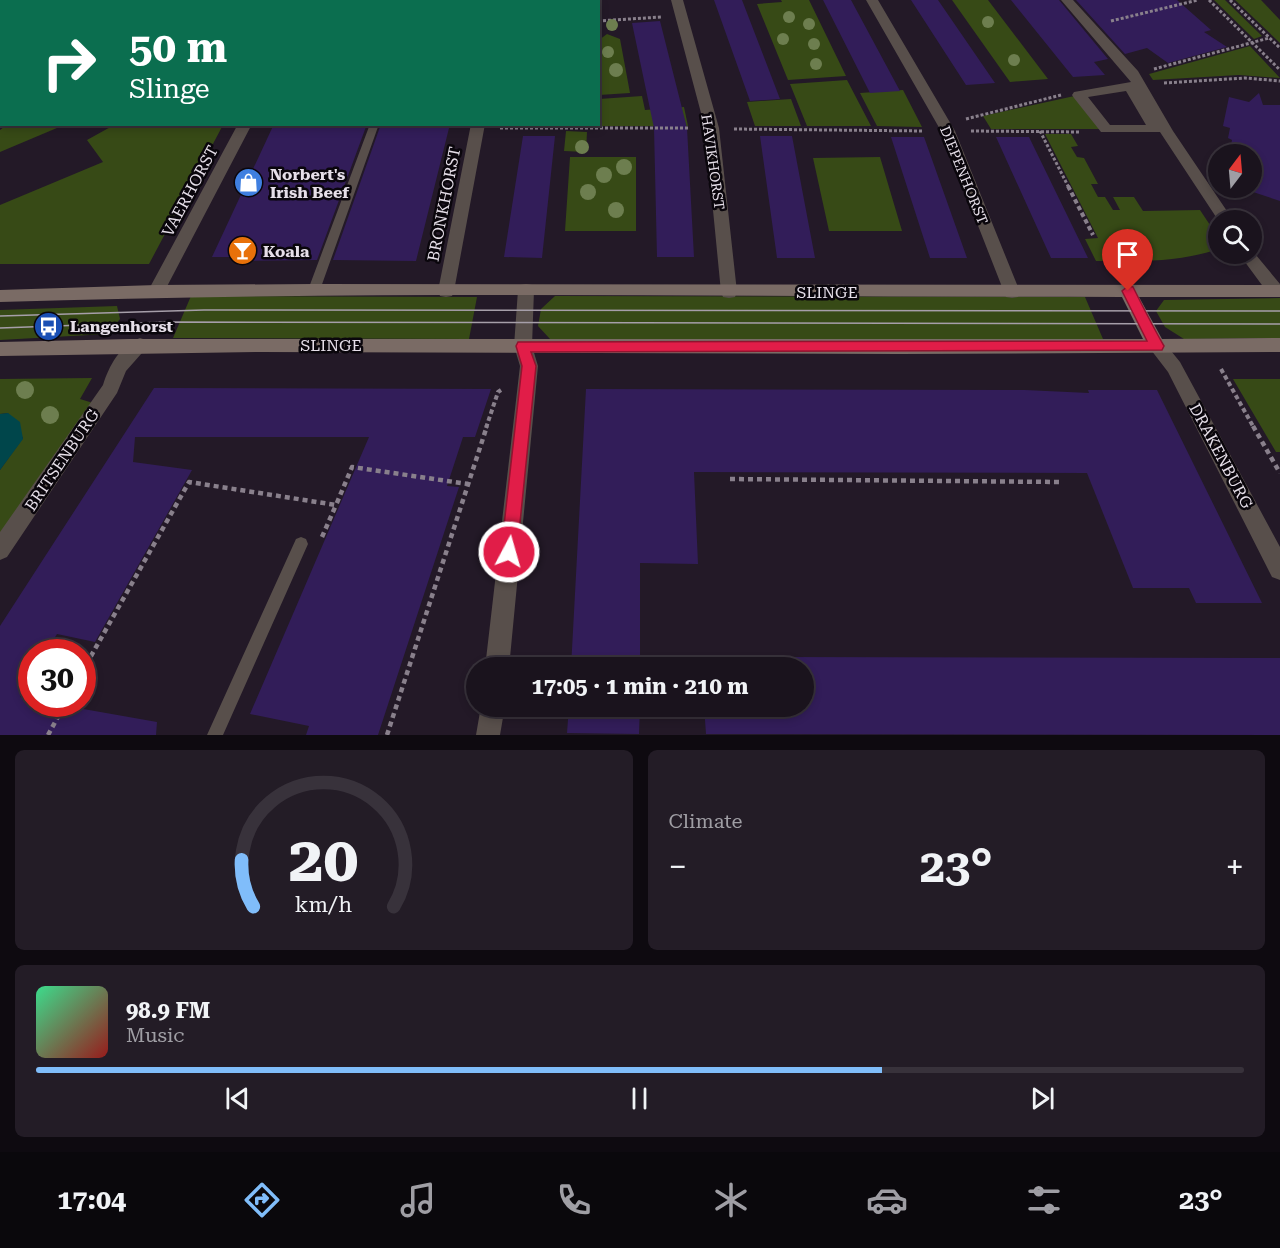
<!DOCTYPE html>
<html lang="en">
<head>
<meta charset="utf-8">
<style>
  :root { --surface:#1a131d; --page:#231c26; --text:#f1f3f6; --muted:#9f9ea4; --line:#38323b; --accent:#80bdfa }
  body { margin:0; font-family:"Roboto Serif",serif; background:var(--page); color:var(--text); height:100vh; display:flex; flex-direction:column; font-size:22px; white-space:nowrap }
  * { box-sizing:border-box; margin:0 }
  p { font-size:20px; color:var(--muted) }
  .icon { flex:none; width:33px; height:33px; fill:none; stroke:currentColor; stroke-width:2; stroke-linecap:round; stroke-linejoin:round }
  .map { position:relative; height:735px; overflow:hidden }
  .side { display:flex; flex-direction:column; gap:15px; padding:15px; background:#0e0a10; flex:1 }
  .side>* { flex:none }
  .top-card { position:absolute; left:0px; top:0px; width:600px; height:126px; box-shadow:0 3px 9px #0003,0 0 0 2px var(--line); background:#0b6e4f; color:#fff; overflow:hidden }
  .needle { width:39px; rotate:16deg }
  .controls { position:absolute; left:1208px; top:144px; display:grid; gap:12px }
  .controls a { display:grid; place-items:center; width:54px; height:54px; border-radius:50%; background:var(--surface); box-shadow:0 3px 9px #0003,0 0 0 2px var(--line); font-size:30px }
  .speed { position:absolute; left:18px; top:639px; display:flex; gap:12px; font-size:30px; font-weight:700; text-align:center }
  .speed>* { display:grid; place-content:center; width:78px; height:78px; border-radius:50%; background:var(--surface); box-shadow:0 3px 9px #0003,0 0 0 2px var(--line); line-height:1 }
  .speed .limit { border:9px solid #d22; background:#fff; color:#111 }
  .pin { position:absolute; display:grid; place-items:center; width:51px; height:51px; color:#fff; margin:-62px -26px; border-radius:50% 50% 50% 0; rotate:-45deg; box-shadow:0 0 6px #0007 }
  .pin .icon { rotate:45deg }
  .me { position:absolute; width:66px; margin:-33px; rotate:6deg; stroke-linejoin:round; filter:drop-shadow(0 0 4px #0008) }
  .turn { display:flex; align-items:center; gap:21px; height:126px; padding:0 30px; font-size:27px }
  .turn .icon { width:78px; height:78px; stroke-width:2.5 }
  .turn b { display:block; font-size:42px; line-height:51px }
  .big { font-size:45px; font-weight:700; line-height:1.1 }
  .side .tile { flex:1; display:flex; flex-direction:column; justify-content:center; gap:9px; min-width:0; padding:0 21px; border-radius:9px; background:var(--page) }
  .side .dial { align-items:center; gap:0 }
  .dial svg { height:156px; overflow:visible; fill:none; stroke:var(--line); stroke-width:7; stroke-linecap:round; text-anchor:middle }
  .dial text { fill:var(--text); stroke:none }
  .song { display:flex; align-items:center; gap:18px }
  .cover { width:72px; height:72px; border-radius:9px; background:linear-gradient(135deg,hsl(150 70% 55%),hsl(0 70% 35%)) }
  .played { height:6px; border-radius:3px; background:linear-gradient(90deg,var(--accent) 70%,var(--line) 70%) }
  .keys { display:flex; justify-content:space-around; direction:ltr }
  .heat { display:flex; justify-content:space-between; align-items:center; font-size:33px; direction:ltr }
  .side .tiles { flex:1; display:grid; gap:15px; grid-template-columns:1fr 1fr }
  .tile:last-child { grid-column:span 2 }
  .trip { position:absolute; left:466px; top:657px; width:348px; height:60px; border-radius:30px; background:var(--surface); box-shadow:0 3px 9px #0003,0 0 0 2px var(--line); font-weight:700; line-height:60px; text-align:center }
  .menu { display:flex; height:96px; justify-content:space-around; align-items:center; background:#0a080c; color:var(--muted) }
  .menu .icon { width:42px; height:42px }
  .menu .active { color:var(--accent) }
  .menu b { font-size:27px; color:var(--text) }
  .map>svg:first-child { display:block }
  .green { fill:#374a16 }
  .water { fill:#00464b }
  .building { fill:#321d59 }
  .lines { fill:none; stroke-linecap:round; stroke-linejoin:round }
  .path-far2 { stroke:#89808c; stroke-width:3; stroke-dasharray:3 2; stroke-linecap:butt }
  .path-far1 { stroke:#89808c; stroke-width:4; stroke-dasharray:4.5 3; stroke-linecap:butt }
  .path { stroke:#89808c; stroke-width:4.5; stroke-dasharray:5 4; stroke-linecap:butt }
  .lane { fill:#584f4b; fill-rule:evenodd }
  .street { fill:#584f4b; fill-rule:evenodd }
  .secondary { fill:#7a6b65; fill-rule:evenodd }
  .tram { stroke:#a69ea9; stroke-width:1.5 }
  .tree { fill:#6d7e4f }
  .route { fill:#e11d48; stroke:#92132f; stroke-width:1.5 }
  .labels { text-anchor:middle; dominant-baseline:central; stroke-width:5; stroke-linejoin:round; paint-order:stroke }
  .far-street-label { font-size:14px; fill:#e6dfe9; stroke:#0a060c }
  .poi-label { font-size:16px; font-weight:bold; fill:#e6dfe9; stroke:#0a060c; text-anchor:start }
  .street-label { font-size:16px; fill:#e6dfe9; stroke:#0a060c }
</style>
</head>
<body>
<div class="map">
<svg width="1280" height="735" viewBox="0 0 1280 735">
  <rect width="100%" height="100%" fill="#231927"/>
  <!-- green -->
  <path class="green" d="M781,0H809L846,76L788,80L757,4L782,2Z
    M952,0H988L1048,79L1010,82Z
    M1214,0H1225L1262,36L1254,39Z
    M1235,0H1261L1280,20V43Z
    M607,34L620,39L630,93L599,95V40Z
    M1250,46L1280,78L1239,75L1153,80L1149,74Z
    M847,80L871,126H807L790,84Z
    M903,90L922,127L877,126L860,93Z
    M1079,95L1106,129H991L983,116Z
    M642,96L645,110L684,107L688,126H593L598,124L599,99Z
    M791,99L801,126H755L747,102Z
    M8,124H64V125L0,152V130Z
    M114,125H223L149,264H0V205L103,162L87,140Z
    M566,131L587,132L586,152L564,151Z
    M1045,134H1071L1078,146L1071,147L1077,157L1084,158L1098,184H1091L1098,197H1105L1113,210H1120L1113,197H1134L1143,211L1200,210L1218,237V249C1178,263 1137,261 1096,261L1085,239L1098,238Z
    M570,157H636V231H565Z
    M880,157L902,231H829L813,158Z
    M191,296L477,297L469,339L173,338Z
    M555,296L1085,297L1103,339H550L538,326L541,309Z
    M1280,298V338L1184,339L1165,327L1156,311L1164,300Z
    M117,306L120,319L107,334L0,340V310Z
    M92,378L80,399L93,403L0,537V470L23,438L8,413L0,414V379Z
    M1233,379H1280V452H1276Z"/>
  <!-- water -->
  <path class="water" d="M8,413L20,422L23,439L0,470V414Z"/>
  <!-- building -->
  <path class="building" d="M714,0H742L780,99L750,101Z
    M823,0H851L900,91L870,93Z
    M911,0H938L995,83L966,85Z
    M1011,0H1059L1108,59L1094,62L1105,75L1073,77Z
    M1076,0H1177L1211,30L1204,32L1227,47L1168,63L1147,48L1125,54Z
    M660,21L687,128L694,257H657L654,128L632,23Z
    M1259,93L1263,105H1280V201L1244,189L1251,188V154L1230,150L1232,140L1228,138L1230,128L1223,126L1229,97L1249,102Z
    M274,124H367L317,260L233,261L236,257H212Z
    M381,124H450L416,261L333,260Z
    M523,136H555L542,258L504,257Z
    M760,136H792L815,258H777Z
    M891,137H924L967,258H930Z
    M996,137H1029L1088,258H1051Z
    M154,388L491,389L475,437H463L447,486L459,487L378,735H306L309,726L250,714L369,437H135L133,462L192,470L95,642L57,634L46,652H32V677L20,697L32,699V704H55L157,722L156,735H0V626Z
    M586,389L1025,390L1089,393L1088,390H1157L1262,603H1196L1189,588H1133L1087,473L694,472L698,564L640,563V668H571Z
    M702,657L1280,658V735L706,734L704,706H804V668H702Z
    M569,706H640L639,734L567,733Z"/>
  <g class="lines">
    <!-- path-far2 -->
    <path class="path-far2" d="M1209,0L1280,70
      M1230,0L1280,48
      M159,2L161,0
      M598,21L661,17
      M1111,21L1198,0
      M1154,69L1269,38
      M1164,83L1245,78L1280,81
      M966,119L1061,95
      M500,128H690
      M734,129L924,131
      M971,131L1080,132
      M1040,131L1069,188"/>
    <!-- path-far1 -->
    <path class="path-far1" d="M1068,186L1093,235
      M1221,369L1254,428
      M486,428L498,392L501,390"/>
    <!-- path -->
    <path class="path" d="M1253,426L1280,473
      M730,479L1059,482
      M322,537L336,505
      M82,672L189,482L336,505L352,467L468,484
      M48,735L65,704
      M387,735L487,426"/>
    <!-- lane -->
    <path class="lane" d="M370,124H379L320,290L314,294L310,293L308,290Z
      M301,537L306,539L308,544L223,735H207L296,539Z"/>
    <!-- street -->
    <path class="street" d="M57,0H70L56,2Z
      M205,0H222L223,2H206Z
      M384,0H396V2H384Z
      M406,0H424L405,2Z
      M474,0H486V2H474Z
      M671,0H683L719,128L737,292L735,297L729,298L723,297L721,292L705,128Z
      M866,0H878L955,131L1020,292L1018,297L1012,298L1006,297L1004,292L941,131Z
      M1061,0H1073L1138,71L1173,131L1233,220H1218L1160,132H1101L1074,98L1072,95L1074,92L1131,82ZM1126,91L1146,125H1110L1088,97Z
      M0,14H2V22H0Z
      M2,35V43L0,44V36Z
      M238,124H252L162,296L156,297L150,296L148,291Z
      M471,124H485L454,291L452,296L446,297L440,296L438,291Z
      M1251,249L1280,284V296H1270L1242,258L1240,254H1251Z
      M526,284L532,285L534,290L532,346L538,366L509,668H485L520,366L514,346L518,290L520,285Z
      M140,338L146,340L149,345L126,371L117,393L7,557L0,560V532L103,385C109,366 120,345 140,338Z
      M1157,339L1163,341L1180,362L1280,547V580L1272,577L1168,372L1148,346L1151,341Z
      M481,706H505L500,735H476Z"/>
    <!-- secondary -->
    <path class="secondary" d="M127,0H139L126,2Z
      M2,85V94H0V86Z
      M314,284L1280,285V297H1139L1162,339L1280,338V352L900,354L260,352L0,356V342L130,339H1143L1122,297C748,297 374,290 0,302V290L156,285Z"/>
    <!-- tram -->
    <path class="tram" d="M0,316L204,310L1280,311
      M0,328L167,322L1280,324"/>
  </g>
  <!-- trees -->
  <g class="tree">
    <circle cx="789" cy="17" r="6"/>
    <circle cx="988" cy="22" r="6"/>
    <circle cx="809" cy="24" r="6"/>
    <circle cx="612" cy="25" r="6"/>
    <circle cx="783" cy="39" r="6"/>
    <circle cx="814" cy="44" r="6"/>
    <circle cx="608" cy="52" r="6"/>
    <circle cx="1014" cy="60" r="6"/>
    <circle cx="816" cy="64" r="6"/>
    <circle cx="616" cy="70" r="7"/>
    <circle cx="582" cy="147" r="7"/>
    <circle cx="624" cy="167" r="8"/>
    <circle cx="604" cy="175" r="8"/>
    <circle cx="588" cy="192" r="8"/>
    <circle cx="616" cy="210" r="8"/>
    <circle cx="25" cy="390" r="9"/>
    <circle cx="50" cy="415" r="9"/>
  </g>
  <!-- route -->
  <path class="route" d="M1128,286L1133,287C1143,307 1153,327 1164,346L1162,350L531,352L536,366L517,552L515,557L509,559L503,557L501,552L522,366L516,346L518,342L1147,341L1122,291Z"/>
  <!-- icons -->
  <defs>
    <symbol id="shop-disc" viewBox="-11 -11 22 22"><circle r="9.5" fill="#3f7fe0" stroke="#0a060c"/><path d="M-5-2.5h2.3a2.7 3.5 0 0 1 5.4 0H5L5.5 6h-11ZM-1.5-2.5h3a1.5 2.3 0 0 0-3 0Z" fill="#fff"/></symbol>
    <symbol id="bar-disc" viewBox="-11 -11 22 22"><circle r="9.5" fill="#e8710a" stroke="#0a060c"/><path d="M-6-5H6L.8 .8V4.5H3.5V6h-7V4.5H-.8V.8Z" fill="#fff"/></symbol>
    <symbol id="bus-disc" viewBox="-11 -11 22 22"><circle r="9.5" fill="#1a4fb4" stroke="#0a060c"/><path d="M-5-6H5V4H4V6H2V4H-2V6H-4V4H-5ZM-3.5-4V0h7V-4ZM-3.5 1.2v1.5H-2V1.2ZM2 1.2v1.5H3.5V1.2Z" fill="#fff"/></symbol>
  </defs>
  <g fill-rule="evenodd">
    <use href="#shop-disc" x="232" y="166" width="33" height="33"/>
    <use href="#bar-disc" x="226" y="234" width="33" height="33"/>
    <use href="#bus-disc" x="32" y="310" width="33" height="33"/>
  </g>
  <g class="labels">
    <!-- far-street labels -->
    <g class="far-street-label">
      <text transform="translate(713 162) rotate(82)">HAVIKHORST</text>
      <text transform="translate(964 175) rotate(68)">DIEPENHORST</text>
    </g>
    <!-- poi labels -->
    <g class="poi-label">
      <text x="270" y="174">Norbert's<tspan x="270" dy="18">Irish Beef</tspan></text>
      <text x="263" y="251">Koala</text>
      <text x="70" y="326">Langenhorst</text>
    </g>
    <!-- street labels -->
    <g class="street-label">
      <text transform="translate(190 191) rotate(-62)">VAERHORST</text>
      <text transform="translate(444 204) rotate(-79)">BRONKHORST</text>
      <text x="827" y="292">SLINGE</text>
      <text x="331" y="345">SLINGE</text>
      <text transform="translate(1221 456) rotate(62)">DRAKENBURG</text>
      <text transform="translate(62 460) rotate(-56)">BRITSENBURG</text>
    </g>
  </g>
</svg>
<div class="controls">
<a><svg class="needle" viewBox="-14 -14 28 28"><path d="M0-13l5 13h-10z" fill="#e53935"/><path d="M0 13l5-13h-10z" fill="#9f9ea4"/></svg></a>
<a><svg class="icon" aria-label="search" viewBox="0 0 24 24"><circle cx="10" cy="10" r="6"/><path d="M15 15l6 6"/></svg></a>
</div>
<div class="speed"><div class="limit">30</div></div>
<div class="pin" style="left:1128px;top:291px;background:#d93025"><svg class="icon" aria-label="arrive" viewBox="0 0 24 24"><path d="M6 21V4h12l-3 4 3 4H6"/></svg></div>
<svg class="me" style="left:509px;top:552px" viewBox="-20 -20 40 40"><circle r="17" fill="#e11d48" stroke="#fff" stroke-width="3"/><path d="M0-11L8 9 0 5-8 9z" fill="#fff"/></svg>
<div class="trip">17:05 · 1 min · 210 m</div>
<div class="top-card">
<div class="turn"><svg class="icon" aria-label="right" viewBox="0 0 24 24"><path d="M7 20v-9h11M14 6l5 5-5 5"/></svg><div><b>50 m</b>Slinge</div></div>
</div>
</div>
<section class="side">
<div class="tiles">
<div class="tile dial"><svg viewBox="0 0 100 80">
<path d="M14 69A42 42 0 1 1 86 69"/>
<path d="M14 69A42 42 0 0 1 8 45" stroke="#80bdfa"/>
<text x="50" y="56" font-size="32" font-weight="700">20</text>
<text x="50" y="72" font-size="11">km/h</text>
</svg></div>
<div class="tile"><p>Climate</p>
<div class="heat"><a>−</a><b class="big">23°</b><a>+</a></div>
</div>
<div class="tile">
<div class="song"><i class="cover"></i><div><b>98.9 FM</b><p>Music</p></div></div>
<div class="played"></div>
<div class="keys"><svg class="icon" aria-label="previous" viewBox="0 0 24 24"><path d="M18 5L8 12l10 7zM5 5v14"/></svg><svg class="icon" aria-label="pause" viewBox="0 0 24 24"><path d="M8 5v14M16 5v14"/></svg><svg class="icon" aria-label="next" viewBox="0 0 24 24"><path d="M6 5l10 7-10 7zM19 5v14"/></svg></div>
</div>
</div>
</section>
<nav class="menu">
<b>17:04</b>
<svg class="icon active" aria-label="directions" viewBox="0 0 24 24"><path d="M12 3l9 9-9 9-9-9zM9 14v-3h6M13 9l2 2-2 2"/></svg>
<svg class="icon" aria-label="music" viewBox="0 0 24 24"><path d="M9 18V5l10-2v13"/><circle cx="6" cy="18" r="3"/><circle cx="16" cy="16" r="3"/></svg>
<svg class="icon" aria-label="phone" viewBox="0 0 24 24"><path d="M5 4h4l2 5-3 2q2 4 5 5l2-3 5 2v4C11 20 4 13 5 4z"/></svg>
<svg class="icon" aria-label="climate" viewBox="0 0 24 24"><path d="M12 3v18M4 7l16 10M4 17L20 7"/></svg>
<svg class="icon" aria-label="car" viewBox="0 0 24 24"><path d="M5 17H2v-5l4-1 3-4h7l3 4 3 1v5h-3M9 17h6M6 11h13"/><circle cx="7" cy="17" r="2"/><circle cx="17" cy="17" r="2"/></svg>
<svg class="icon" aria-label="filters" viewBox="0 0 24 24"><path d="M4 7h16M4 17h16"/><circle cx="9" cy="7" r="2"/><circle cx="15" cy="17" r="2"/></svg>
<b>23°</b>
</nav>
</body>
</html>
